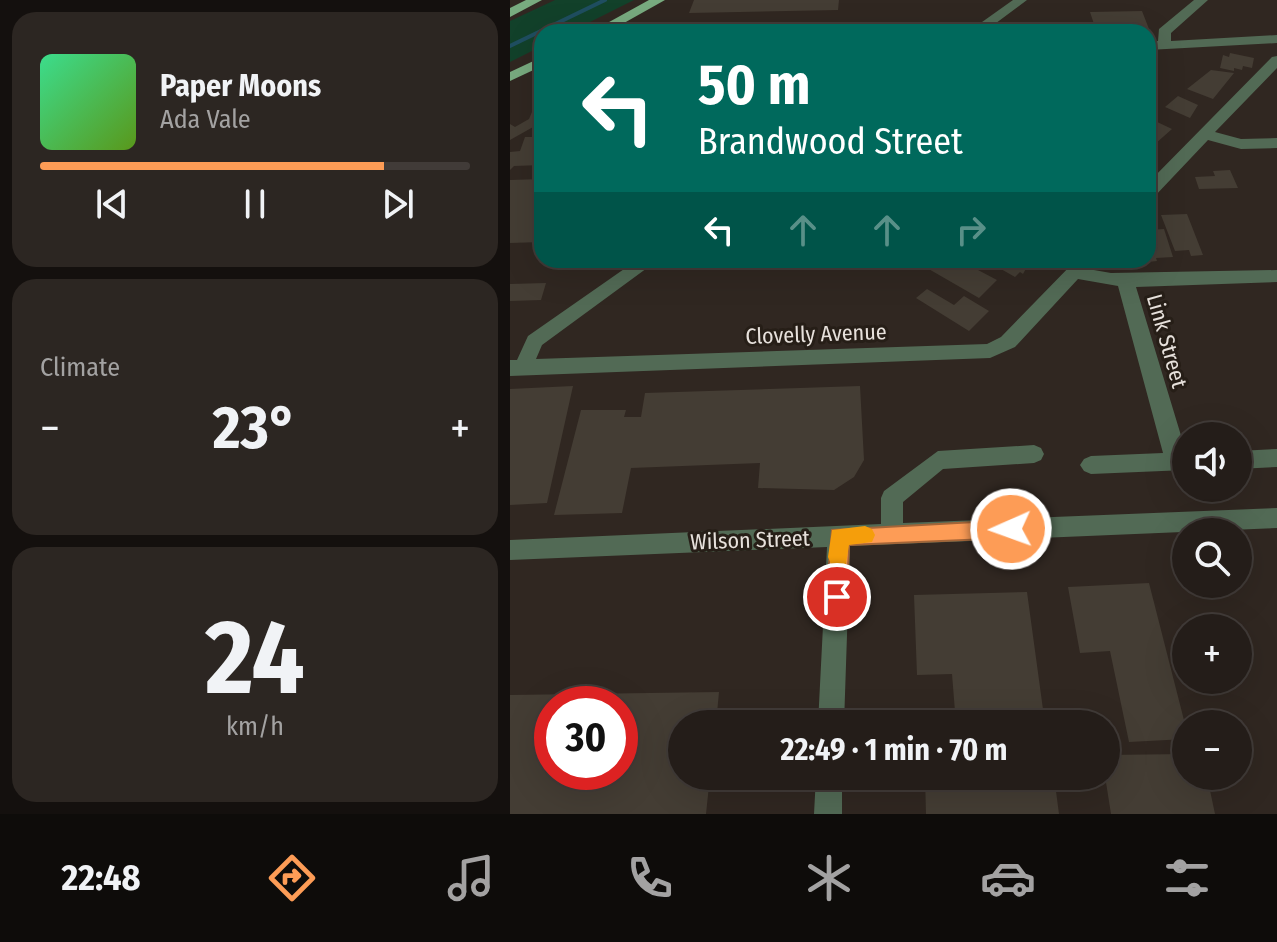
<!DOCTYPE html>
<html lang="en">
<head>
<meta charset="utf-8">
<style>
  :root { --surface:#241d19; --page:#2c2622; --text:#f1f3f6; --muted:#a3a2a2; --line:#413b38; --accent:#fd9c56 }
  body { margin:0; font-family:"Fira Sans Condensed",sans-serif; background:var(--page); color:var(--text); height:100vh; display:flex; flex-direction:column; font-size:30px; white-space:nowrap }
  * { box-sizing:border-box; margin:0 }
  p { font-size:26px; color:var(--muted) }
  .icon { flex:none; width:44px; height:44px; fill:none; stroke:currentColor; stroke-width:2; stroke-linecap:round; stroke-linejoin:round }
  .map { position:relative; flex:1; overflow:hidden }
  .sheet { display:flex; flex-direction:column; gap:12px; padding:12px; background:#14100e; width:510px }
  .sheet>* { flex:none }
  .hud { position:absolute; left:24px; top:24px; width:622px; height:244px; border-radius:24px; box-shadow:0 8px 32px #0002,0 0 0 2px var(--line); background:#00695c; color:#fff; overflow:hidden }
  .buttons { position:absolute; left:662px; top:422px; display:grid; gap:16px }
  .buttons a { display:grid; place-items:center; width:80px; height:80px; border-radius:50%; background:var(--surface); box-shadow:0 8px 32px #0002,0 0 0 2px var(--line); font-size:40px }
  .speed { position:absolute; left:24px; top:686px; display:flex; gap:16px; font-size:40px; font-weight:700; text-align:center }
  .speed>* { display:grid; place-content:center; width:104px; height:104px; border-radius:50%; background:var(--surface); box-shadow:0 8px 32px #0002,0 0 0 2px var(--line); line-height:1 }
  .speed .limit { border:12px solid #d22; background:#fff; color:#111 }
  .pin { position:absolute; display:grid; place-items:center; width:68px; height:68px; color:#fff; margin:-34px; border:4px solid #fff; border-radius:50%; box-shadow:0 2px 8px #0007 }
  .me { position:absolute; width:88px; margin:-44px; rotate:268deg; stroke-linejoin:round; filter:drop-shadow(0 0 6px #0008) }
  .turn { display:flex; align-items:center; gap:28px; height:168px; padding:0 32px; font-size:36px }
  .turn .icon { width:104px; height:104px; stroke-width:2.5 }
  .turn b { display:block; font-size:56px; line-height:68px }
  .lanes { display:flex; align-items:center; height:76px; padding:0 32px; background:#0003; justify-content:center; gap:40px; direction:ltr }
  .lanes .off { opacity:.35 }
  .big { font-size:60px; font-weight:700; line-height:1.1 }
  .sheet .widget { flex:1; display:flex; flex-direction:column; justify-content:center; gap:12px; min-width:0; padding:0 28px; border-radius:24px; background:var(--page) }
  .sheet .dial { align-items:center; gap:0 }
  .dial b { font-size:104px; line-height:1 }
  .song { display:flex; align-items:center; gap:24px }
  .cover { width:96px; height:96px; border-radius:12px; background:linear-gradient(135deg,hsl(150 70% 55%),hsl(90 70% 35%)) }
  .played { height:8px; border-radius:4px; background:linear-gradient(90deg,var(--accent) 80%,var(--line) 80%) }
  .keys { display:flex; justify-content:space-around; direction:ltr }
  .heat { display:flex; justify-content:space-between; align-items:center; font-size:44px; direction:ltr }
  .trip { position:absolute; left:158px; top:710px; width:452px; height:80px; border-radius:40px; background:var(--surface); box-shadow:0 8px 32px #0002,0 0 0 2px var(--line); font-weight:700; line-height:80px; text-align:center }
  .dock { display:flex; height:128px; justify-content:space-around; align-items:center; background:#0e0c0a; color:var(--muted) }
  .dock .icon { width:56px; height:56px }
  .dock .current { color:var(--accent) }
  .dock b { font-size:36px; color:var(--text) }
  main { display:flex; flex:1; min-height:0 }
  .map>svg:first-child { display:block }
  .green { fill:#12412a }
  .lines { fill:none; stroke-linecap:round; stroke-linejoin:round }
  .stream { stroke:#1f4e60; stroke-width:4 }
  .building { fill:#443d34; fill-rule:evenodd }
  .minor { fill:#526a55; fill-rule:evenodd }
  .major { fill:#78ab7f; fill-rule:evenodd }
  .route { fill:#fd9c56; stroke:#a46538; stroke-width:2 }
  .slow { fill:#f59e0b }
  .labels { text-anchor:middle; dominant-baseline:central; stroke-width:6; stroke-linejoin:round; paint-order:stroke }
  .street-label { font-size:22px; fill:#e7e1dc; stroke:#261e17 }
</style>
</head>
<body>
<main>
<section class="sheet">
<div class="widget">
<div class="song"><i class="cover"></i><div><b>Paper Moons</b><p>Ada Vale</p></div></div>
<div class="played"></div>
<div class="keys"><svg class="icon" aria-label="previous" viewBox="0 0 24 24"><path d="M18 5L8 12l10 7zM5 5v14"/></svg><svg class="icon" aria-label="pause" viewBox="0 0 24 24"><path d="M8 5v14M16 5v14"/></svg><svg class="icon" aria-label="next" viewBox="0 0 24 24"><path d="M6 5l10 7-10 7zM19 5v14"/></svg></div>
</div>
<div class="widget"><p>Climate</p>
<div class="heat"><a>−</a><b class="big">23°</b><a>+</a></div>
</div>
<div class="widget dial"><b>24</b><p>km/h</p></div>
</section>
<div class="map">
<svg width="767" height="814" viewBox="0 0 767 814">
  <rect width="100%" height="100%" fill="#302721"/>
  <!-- green -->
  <path class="green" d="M45,0H124L60,32H32V46L0,62V21Z"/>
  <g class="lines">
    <!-- stream -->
    <path class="stream" d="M0,46L95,0"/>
  </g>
  <!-- building -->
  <path class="building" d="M184,0H329L328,10L179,13Z
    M632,11L639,29L611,30L608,23L584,24L580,12Z
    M720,53L744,58L742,68L733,66L732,70L724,68V71L710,68L713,55L719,57Z
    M701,70L724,73L703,99L677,89Z
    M668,96L688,105L680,118L655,107Z
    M22,112H32V122L0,140V124L5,127L19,119Z
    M643,120L662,129L645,144L641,154L638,153V125Z
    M15,137H32V165L4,166L0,170V152L10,151Z
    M720,170L728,188L689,189L685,177L705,176L703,171Z
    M32,179V242L0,243V180Z
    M677,214L693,255L681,256L679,250L665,251L651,215Z
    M654,229L663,257L646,258L647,261L638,262V230Z
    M414,260H466L474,264L468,270L487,280L469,298L410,264Z
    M475,260H515L519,263L513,274L510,272L505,277Z
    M36,283L31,300L0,301V284Z
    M417,289L444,305L454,296L479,311L459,331L406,298Z
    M63,386L37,503L0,505V389Z
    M350,386L354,460L344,477L324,490L248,488L250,463L121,468L112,513L44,515L71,410H116L114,417H131L135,393Z
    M639,583L676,728V739L619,742L600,651L570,653L558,587Z
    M517,592L535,724H446L442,674L407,675L404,595Z
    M209,692L206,724H172V776H200L196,814H0V695ZM42,704H110V772H42Z
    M676,754V776H697L705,814H601L595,776L596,755Z
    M415,776H544L549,814H416Z"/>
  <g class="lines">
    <!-- minor -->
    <path class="minor" d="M503,0H517L474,32H458Z
      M684,0H698L661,33V41L767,35V43L638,50V42L648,41L649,29Z
      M767,56V68L705,132L731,139L767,138V148L731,149L698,140L644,197L638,198V183L762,57Z
      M127,260H148L32,345L26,359L477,344L491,337L566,260H585L578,269L601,273L767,270V282L626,287L676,452V470L581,474L574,471L570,465L574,459L581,456L653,453L608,286L568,279L505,347L480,358L0,376V360H7L18,336Z
      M524,445L531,448L534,454L531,460L524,463L433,469L393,502V523L767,508V528L340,546L334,724H308L317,547L0,560V540L371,524V498L374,491L428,451Z
      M767,449V467L728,469V451Z
      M306,776H332V814H304Z"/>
    <!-- major -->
    <path class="major" d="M16,0H32L0,17V8Z
      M139,0H155L98,32H81Z
      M32,57V66L0,81V72Z"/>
  </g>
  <!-- route -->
  <path class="route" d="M501,520L508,523L511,529L508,536L501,538L339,545L337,597L334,604L327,607L319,604L316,597L322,530Z"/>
  <!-- slow -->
  <path class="slow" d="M355,526L362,529L365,535L362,542L339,545L336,564L328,567L321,564L318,557L322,530Z"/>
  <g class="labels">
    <!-- street labels -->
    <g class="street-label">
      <text transform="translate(306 334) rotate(-2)">Clovelly Avenue</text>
      <text transform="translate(657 341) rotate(74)">Link Street</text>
      <text transform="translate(240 540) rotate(-2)">Wilson Street</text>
    </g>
  </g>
</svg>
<div class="buttons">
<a><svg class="icon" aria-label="sound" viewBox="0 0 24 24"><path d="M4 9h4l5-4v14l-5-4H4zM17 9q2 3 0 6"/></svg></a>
<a><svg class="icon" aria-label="search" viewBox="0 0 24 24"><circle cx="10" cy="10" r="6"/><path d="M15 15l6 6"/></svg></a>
<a>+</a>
<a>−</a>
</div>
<div class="speed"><div class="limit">30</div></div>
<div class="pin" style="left:327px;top:597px;background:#d93025"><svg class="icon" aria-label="arrive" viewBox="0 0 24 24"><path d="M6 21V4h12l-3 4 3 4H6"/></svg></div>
<svg class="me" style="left:501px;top:529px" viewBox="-20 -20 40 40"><circle r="17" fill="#fd9c56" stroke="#fff" stroke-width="3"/><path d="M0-11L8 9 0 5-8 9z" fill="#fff"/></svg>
<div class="trip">22:49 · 1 min · 70 m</div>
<div class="hud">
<div class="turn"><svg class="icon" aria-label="left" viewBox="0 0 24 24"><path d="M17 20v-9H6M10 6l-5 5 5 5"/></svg><div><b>50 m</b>Brandwood Street</div></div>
<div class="lanes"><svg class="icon" aria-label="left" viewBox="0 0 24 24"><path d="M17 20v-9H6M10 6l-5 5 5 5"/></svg><svg class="icon off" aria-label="ahead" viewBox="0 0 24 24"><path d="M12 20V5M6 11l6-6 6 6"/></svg><svg class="icon off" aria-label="ahead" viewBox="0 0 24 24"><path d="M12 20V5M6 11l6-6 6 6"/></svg><svg class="icon off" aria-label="right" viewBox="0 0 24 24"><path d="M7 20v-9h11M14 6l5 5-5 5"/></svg></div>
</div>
</div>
</main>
<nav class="dock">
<b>22:48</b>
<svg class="icon current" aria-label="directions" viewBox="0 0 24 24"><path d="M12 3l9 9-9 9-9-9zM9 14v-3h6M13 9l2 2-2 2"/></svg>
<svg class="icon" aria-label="music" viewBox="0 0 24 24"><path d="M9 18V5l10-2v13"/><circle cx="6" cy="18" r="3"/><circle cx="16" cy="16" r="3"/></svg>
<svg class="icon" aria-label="phone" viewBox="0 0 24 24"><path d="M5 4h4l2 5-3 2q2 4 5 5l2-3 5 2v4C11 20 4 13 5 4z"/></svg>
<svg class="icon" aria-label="climate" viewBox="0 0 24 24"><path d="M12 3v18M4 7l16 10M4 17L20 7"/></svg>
<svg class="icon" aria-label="car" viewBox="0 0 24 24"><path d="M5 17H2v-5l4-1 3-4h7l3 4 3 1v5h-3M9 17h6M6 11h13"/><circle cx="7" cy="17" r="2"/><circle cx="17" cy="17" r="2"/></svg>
<svg class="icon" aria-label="filters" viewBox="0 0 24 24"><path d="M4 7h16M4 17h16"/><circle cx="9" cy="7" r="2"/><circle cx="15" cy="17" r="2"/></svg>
</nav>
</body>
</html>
